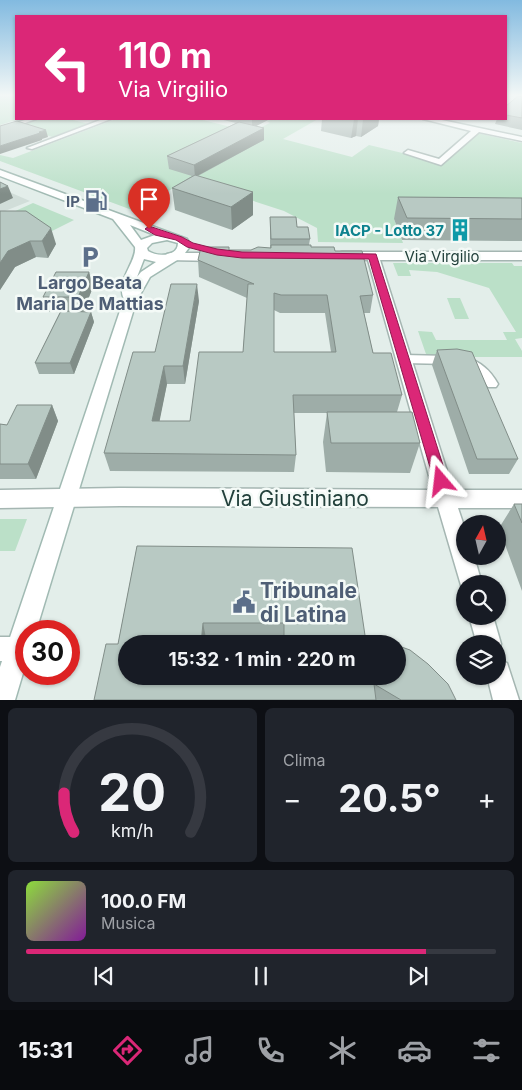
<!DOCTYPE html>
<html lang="it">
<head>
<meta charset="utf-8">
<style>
  :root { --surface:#171b24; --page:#20242c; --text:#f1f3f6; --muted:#9ea1a6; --line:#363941; --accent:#db2777 }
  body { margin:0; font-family:Inter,sans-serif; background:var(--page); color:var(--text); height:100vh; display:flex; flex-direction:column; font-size:19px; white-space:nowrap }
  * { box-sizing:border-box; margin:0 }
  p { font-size:16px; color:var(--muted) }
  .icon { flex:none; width:28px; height:28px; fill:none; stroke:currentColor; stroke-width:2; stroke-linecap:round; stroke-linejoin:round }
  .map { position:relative; height:700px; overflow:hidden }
  .details { display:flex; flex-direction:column; gap:8px; padding:8px; background:#0d0f14; flex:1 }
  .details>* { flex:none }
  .guide { position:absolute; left:15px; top:15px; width:492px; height:105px; border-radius:0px; box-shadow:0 1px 4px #0004; background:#db2777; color:#fff; overflow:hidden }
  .needle { width:32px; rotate:8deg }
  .controls { position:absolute; left:456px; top:515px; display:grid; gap:10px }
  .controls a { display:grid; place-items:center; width:50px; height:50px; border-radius:50%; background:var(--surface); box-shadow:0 1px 4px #0004; font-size:25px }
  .speed { position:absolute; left:15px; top:620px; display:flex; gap:10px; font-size:25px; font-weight:700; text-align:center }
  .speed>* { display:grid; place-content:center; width:65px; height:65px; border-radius:50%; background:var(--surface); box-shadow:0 1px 4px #0004; line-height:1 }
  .speed .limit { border:8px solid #d22; background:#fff; color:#111 }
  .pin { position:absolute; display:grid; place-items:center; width:42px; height:42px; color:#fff; margin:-51px -21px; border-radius:50% 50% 50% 0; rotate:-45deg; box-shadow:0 0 5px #0007 }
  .pin .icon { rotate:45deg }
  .me { position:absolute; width:55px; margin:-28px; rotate:343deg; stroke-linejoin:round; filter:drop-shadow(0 0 4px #0008) }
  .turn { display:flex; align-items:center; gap:18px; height:105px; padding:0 20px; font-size:22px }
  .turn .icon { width:65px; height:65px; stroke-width:2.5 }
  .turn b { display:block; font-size:35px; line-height:42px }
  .big { font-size:38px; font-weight:700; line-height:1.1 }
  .details .tile { flex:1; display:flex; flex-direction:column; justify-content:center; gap:8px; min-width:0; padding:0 18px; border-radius:8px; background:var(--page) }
  .details .dial { align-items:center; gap:0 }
  .dial svg { height:130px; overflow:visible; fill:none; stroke:var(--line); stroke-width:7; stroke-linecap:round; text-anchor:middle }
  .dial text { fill:var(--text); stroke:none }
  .song { display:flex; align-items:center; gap:15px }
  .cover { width:60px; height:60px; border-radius:8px; background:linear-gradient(135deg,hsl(90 70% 55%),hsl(290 70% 35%)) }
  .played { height:5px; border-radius:2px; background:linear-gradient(90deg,var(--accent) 85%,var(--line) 85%) }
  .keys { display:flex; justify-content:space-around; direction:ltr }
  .heat { display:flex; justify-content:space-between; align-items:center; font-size:28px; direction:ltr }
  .details .tiles { flex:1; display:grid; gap:8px; grid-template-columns:1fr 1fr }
  .tile:last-child { grid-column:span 2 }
  .trip { position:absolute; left:118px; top:635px; width:288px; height:50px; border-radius:25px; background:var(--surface); box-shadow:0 1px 4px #0004; font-weight:700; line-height:50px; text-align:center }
  .menu { display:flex; height:80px; justify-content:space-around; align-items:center; background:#090b0e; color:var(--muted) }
  .menu .icon { width:35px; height:35px }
  .menu .active { color:var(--accent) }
  .menu b { font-size:22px; color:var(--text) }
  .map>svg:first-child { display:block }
  .built { fill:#d1ded9 }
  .green { fill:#bbe0c8 }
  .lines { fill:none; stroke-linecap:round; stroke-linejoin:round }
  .lane-casing { stroke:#a5b6b2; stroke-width:3 }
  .street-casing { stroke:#a5b6b2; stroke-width:3 }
  .secondary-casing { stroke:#a1bab3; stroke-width:3 }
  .lane { fill:#fff; fill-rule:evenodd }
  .street { fill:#fff; fill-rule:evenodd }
  .secondary { fill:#fff; fill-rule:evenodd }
  .wall { fill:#9eada8; fill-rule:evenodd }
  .shaded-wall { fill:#818d88 }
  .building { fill:#b8c9c3; stroke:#818d88; fill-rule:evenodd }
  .route { fill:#db2777; stroke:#8e194d }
  .labels { text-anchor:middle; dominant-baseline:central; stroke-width:5; stroke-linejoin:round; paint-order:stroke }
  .far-service-label { font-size:15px; font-weight:bold; fill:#4e5e75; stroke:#f4faf7; text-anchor:end }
  .far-culture-label { font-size:15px; font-weight:bold; fill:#0d838f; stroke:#f4faf7; text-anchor:end }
  .far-street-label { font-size:15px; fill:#22403b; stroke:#f4faf7 }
  .service-label { font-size:18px; font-weight:bold; fill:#4e5e75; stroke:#f4faf7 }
  .near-street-label { font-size:21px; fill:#22403b; stroke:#f4faf7 }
  .near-service-label { font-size:21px; font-weight:bold; fill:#4e5e75; stroke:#f4faf7; text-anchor:start }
</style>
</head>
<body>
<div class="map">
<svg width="522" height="700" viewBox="0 0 522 700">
  <rect width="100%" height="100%" fill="#e3eeea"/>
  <!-- built -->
  <path class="built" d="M0,188L30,201L0,213Z"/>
  <!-- green -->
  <path class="green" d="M0,96H16V119H19L0,125Z
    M36,119H69L89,124L52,137L19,126L21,124Z
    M116,119H199L251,132L270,123L267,121L272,119H318L283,139L352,157L369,145L444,163L477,133L522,143V219H394L403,243L318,242L317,228L284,211L189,180L132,210L0,161V155L13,158Z
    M33,203L74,220L52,231L11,213Z
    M393,263H512L514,266H522V338L515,339L522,351V357H427L418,331L432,332L436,340H507L503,332H516L489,288L437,272L409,270L411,276H398Z
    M447,298H460L469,319H455Z
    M0,519H27L15,551H0Z"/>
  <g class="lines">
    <defs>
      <path id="lane" d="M28,119H36L0,132V128Z
        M103,119H111L32,149L27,148Z
        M404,355L449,356L455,360L449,364L404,363L398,359Z
        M465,357C481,362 490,370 498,384L496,387H488L477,373L461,364L459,361Z"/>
      <path id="street" d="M423,119H437L522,137V141L479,132L441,165L404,153L408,150L439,159L471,131Z
        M342,252H522V260H380L453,490H522V508H458L465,529V556H474L482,584H465V593L463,592L438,507L120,506L0,508V490L120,488L433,490L368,260L338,259L336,256L338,253Z
        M171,253H219L225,257L219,261L167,260L165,257L167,254Z
        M469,616H493L501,644L498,653V644H477Z
        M0,637H18L26,640V658L18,661H0Z
        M498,659L507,663L519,700H493L487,676H498Z"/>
      <path id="secondary" d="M0,170L187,239L191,245L182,257L150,277L136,302L36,631H26V663L15,700H0V667L124,299C115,281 137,262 135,247L113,219L0,176ZM130,225L155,235L141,240ZM167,240L178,243C178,257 157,257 148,251L147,248L152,243ZM144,259L156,262L141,272L137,277Z"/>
    </defs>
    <!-- lane casing -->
    <use href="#lane" class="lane-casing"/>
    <!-- street casing -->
    <use href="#street" class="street-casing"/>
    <!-- secondary casing -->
    <use href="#secondary" class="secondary-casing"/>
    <!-- lane -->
    <use href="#lane" class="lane"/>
    <!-- street -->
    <use href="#street" class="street"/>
    <!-- secondary -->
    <use href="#secondary" class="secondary"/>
  </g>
  <!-- wall -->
  <path class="wall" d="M522,96V130L495,124L497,119H506V106Z
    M219,119H270L256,126L264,128V140L198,176L253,215L232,230L175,210L172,188L192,176L169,169L167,156L236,123Z
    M322,119H379L378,126L361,137L356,136L351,138L321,131Z
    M398,197L522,198V241L402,240L394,219Z
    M0,211L56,244L48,258L36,257L15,267L0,290Z
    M270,217L297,227L310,239L309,245L311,247L335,251L373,295L370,313H364L373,353L402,395L397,412L420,443L410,473L326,472L323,442L327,413H294L296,455L294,472L110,471L104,453L155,352L199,301L185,384H167L159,421H190L243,352L247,298L199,277L198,260L229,247V250H251L270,248ZM274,310L280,313H325L331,352H274Z
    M89,272L93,287L83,312H91L94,322L74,374H39L35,363L60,312H48L43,297Z
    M437,350L518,459L509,474H469L432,365Z
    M52,405L58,421L36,479H0V424L7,425Z
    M514,504H522V591L499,528Z
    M137,546L366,642L392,644H282V638H206V644H126V676H396L456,700H94L118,644Z"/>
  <!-- shaded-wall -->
  <path class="shaded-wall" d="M252,119H270L252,128Z
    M354,119H358L356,136L351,138Z
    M363,119H379L378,126L361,137Z
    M264,128V140L195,177L194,165Z
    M46,130L48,137L42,139V140L0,154V146Z
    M8,186L13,198L0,204V189Z
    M253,192V215L232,230L231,207Z
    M51,228L56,244L48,258L42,241Z
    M30,241L36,257L15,267L0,290V263L8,251Z
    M89,272L93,287L83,312L78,297Z
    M197,284L199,301L185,384L183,366Z
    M91,312L94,322L74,374L70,363Z
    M164,366L167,384L156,439L152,421Z
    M52,405L58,421L36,479L28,464Z
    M203,623L206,638V644H201Z"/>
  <!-- building -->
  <path class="building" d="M518,96H522V118L506,115V106Z
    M17,121L46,130L39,132L40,133L0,146V126Z
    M239,122L264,128L194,165L167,156Z
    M195,175L253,192L231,207L172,188Z
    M0,182L8,186L0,189Z
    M398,197L522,198V219L407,218Z
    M0,211H26L51,228L42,241H30L8,251L0,263Z
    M270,217H296L297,227H308L310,239H271Z
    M271,245H311V247H334L335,251H362L373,295L360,296L373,353H391L402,395H293L296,455L104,453L133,352H155L171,284H197L183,366H164L152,421H190L199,352H243L248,284H254L198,260L201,247H229V250H251L258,247L271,248ZM274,293L281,295H327L336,352H274Z
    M56,272H89L78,297H43Z
    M61,311L91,312L70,363H35Z
    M457,349L472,352L518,459H477L437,350Z
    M17,405H52L28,464H0V424L7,425Z
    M327,412H412L420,443H331Z
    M514,504H522V523Z
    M137,546L352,548L366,642H386L392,644H284V623H203L201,644H126V676H396V645L410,650L428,664L448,684L456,700H401L374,684L376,700H94L106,644H118Z"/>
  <!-- sky -->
  <linearGradient id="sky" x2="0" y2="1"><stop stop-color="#82bae0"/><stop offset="0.49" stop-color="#f2f7f6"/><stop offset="1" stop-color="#f2f7f6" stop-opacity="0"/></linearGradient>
  <rect width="522" height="194" fill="url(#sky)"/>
  <!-- route -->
  <path class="route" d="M149,226L182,237L193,243L217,249L242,252L376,254L448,481L446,486L441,488L436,486L434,481L369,259L242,258L217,255L187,247L176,240L155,235L145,229Z"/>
  <!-- icons -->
  <defs>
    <symbol id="fuel-bare" viewBox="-9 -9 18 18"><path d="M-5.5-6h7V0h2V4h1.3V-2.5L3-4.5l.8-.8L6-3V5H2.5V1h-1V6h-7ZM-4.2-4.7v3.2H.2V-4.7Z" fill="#5c6f8a" stroke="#f4faf7" stroke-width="2.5" paint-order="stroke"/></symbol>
    <symbol id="building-bare" viewBox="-9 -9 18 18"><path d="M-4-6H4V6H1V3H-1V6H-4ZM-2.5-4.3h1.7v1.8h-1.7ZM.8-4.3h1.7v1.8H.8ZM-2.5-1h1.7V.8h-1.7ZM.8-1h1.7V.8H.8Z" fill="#0f9aa8" stroke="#f4faf7" stroke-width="2.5" paint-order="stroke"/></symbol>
    <symbol id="parking-bare" viewBox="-9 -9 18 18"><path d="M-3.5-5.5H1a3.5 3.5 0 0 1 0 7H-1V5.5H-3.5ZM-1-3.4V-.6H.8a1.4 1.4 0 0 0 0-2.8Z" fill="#5c6f8a" stroke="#f4faf7" stroke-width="2.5" paint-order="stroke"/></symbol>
    <symbol id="civic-bare" viewBox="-9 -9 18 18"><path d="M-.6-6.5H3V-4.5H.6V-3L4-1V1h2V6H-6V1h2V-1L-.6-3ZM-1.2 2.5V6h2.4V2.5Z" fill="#5c6f8a" stroke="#f4faf7" stroke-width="2.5" paint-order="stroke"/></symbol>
  </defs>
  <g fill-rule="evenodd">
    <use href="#fuel-bare" x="80" y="185" width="32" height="32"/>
    <use href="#building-bare" x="444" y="214" width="32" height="32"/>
    <use href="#parking-bare" x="74" y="241" width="32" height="32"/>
    <use href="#civic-bare" x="228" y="586" width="32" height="32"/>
  </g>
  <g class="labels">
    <!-- far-service labels -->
    <g class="far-service-label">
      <text x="80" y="201">IP</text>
    </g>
    <!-- far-culture labels -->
    <g class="far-culture-label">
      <text x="444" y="230">IACP - Lotto 37</text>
    </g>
    <!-- far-street labels -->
    <g class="far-street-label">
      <text x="442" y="256">Via Virgilio</text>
    </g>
    <!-- service labels -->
    <g class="service-label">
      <text x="90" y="282">Largo Beata<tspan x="90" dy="21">Maria De Mattias</tspan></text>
    </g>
    <!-- near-street labels -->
    <g class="near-street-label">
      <text x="295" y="498">Via Giustiniano</text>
    </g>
    <!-- near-service labels -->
    <g class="near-service-label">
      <text x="260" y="590">Tribunale<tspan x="260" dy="24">di Latina</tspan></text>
    </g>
  </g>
</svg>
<div class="controls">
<a><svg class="needle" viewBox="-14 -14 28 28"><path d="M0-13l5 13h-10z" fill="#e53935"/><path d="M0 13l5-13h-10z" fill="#9ea1a6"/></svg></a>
<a><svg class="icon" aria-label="search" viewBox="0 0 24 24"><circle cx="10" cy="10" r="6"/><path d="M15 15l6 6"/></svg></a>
<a><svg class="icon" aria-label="layers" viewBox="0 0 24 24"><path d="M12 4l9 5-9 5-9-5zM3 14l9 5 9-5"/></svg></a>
</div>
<div class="speed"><div class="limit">30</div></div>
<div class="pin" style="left:149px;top:229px;background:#d93025"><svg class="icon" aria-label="arrive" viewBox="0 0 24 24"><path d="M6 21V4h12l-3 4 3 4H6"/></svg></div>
<svg class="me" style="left:441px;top:481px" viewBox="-20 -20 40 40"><path d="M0-17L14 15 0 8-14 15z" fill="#db2777" stroke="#fff" stroke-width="4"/></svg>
<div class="trip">15:32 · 1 min · 220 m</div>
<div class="guide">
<div class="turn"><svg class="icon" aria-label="left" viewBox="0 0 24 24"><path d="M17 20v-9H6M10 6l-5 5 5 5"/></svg><div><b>110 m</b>Via Virgilio</div></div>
</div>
</div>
<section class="details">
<div class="tiles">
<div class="tile dial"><svg viewBox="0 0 100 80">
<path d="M14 69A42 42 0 1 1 86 69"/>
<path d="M14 69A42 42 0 0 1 8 45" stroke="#db2777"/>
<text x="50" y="56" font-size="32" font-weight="700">20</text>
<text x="50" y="72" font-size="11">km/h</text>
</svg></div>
<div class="tile"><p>Clima</p>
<div class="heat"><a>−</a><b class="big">20.5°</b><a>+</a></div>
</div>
<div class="tile">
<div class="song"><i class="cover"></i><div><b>100.0 FM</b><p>Musica</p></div></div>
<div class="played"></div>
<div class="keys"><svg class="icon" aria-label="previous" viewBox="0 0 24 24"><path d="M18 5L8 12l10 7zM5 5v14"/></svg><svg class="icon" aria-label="pause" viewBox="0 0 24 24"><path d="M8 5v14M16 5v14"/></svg><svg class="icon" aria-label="next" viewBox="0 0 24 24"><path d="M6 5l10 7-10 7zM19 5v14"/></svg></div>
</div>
</div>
</section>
<nav class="menu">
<b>15:31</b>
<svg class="icon active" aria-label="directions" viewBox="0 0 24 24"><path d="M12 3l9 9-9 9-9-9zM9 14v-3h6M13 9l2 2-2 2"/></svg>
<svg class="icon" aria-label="music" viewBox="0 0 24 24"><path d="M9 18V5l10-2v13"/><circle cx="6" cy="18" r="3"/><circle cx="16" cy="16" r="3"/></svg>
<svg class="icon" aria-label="phone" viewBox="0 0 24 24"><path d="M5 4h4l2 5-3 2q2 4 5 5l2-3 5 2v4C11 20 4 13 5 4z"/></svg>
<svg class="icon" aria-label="climate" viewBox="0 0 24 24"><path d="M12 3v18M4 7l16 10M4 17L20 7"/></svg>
<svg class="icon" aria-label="car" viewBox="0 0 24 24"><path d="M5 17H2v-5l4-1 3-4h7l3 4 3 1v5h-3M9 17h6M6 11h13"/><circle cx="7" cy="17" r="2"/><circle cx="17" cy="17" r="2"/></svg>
<svg class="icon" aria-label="filters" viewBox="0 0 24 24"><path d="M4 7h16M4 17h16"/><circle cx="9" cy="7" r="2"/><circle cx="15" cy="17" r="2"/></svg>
</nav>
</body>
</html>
